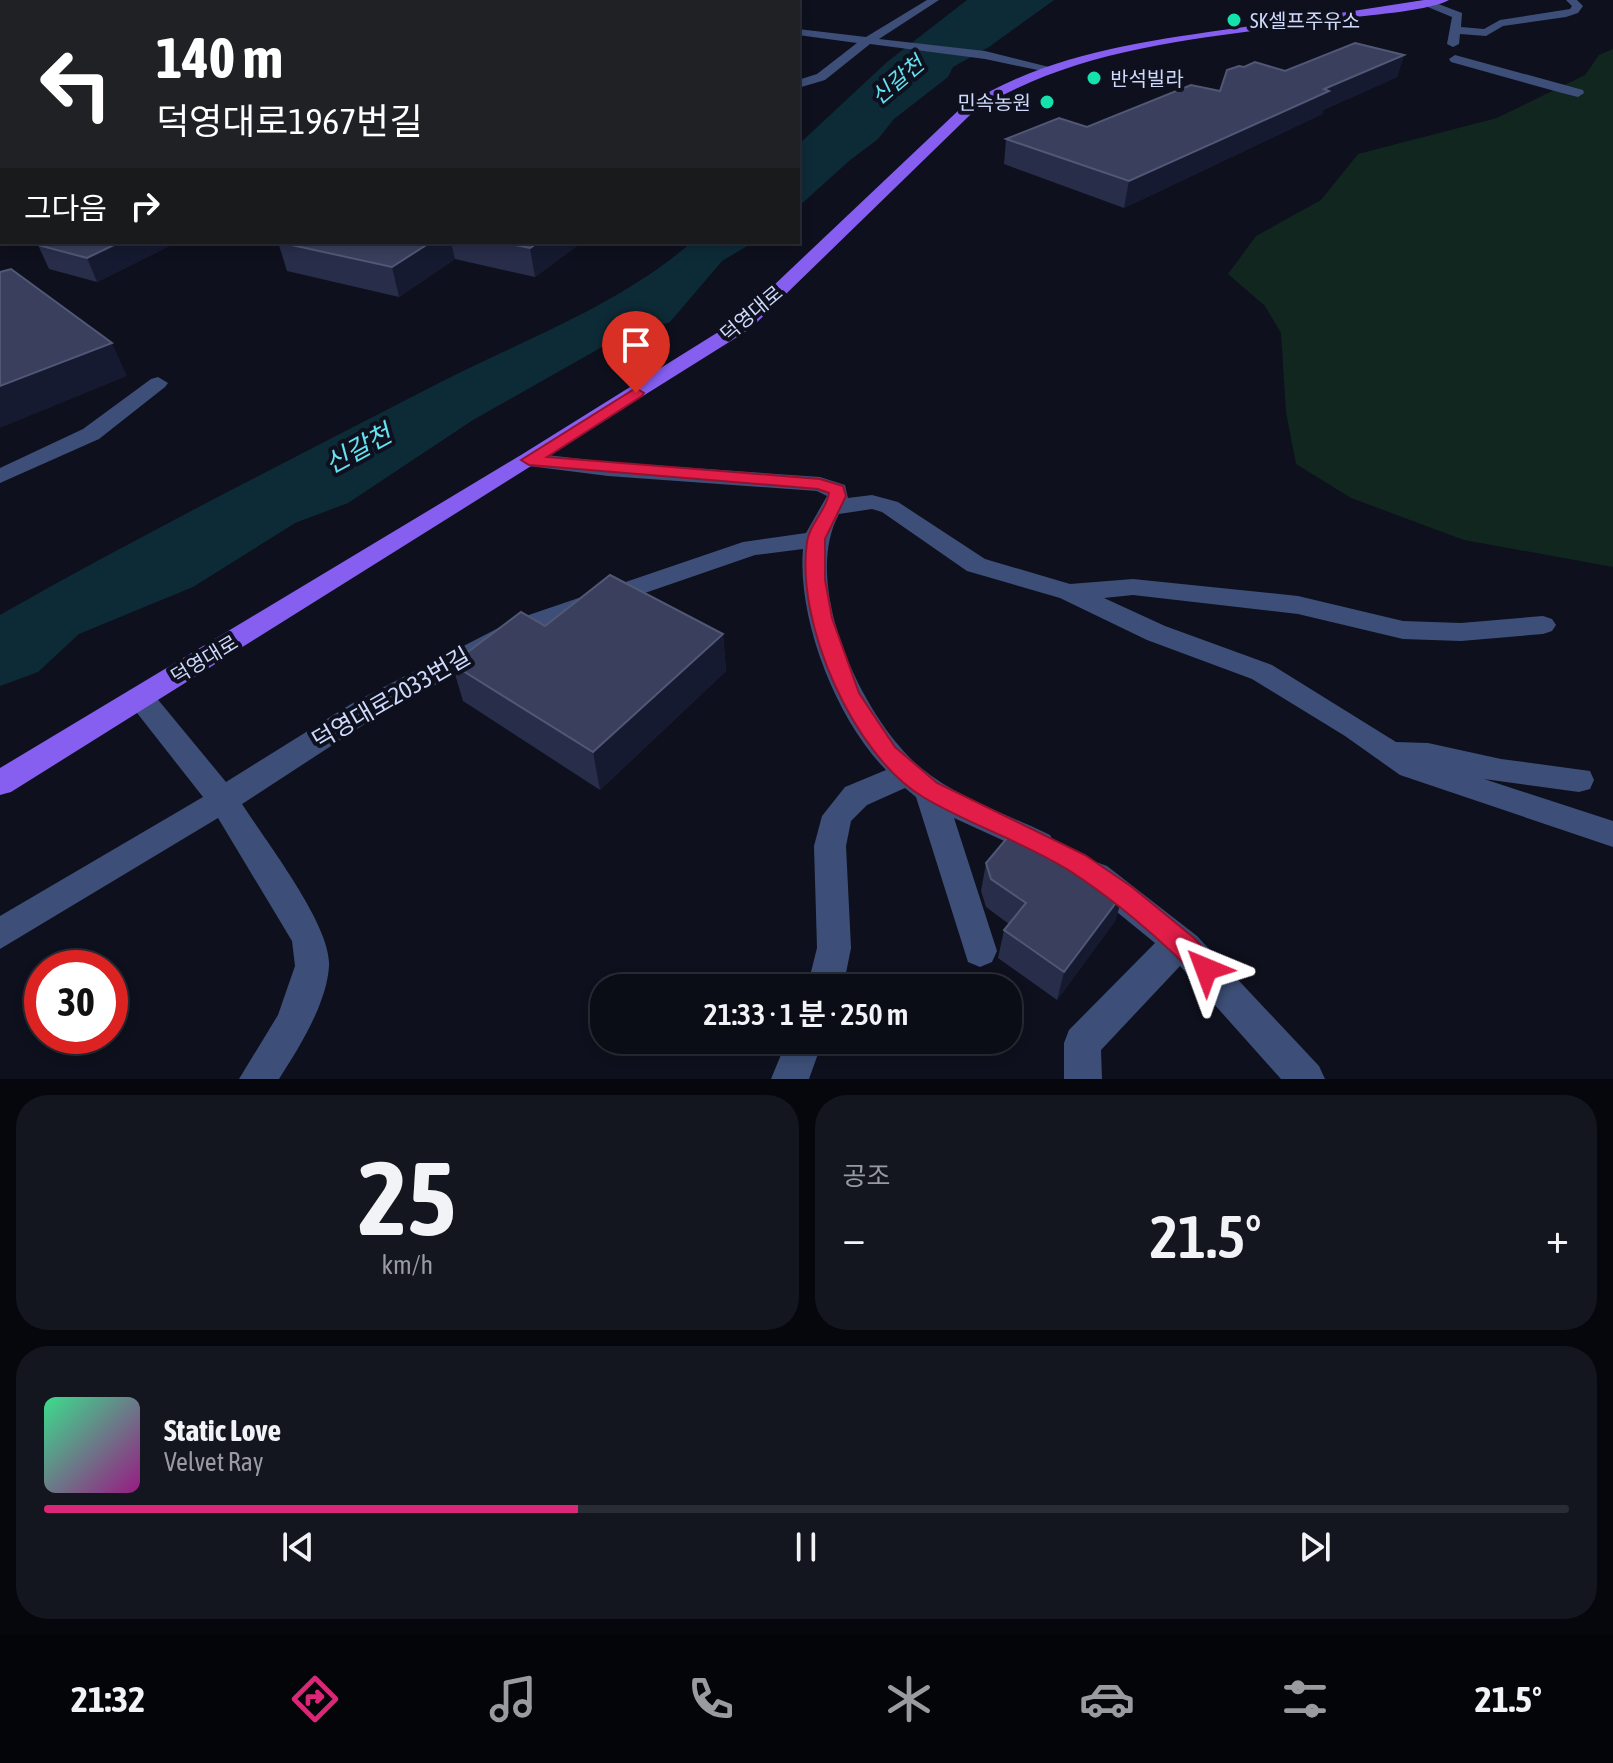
<!DOCTYPE html>
<html lang="ko">
<head>
<meta charset="utf-8">
<style>
  :root { --surface:#0a0c16; --page:#13151f; --text:#f1f3f6; --muted:#999ba1; --line:#2a2c35; --accent:#db2777 }
  body { margin:0; font-family:"Asap Condensed","Noto Sans KR",sans-serif; background:var(--page); color:var(--text); height:100vh; display:flex; flex-direction:column; font-size:30px; white-space:nowrap }
  * { box-sizing:border-box; margin:0 }
  p { font-size:26px; color:var(--muted) }
  .icon { flex:none; width:44px; height:44px; fill:none; stroke:currentColor; stroke-width:2; stroke-linecap:round; stroke-linejoin:round }
  .map { position:relative; height:1079px; overflow:hidden }
  .drawer { display:flex; flex-direction:column; gap:16px; padding:16px; background:#06070c; flex:1 }
  .drawer>* { flex:none }
  .guide { position:absolute; left:0px; top:0px; width:800px; height:244px; box-shadow:0 4px 12px #0003,0 0 0 2px var(--line); background:#202124; color:#fff; overflow:hidden }
  .speed { position:absolute; left:24px; top:950px; display:flex; gap:16px; font-size:40px; font-weight:700; text-align:center }
  .speed>* { display:grid; place-content:center; width:104px; height:104px; border-radius:50%; background:var(--surface); box-shadow:0 4px 12px #0003,0 0 0 2px var(--line); line-height:1 }
  .speed .limit { border:12px solid #d22; background:#fff; color:#111 }
  .pin { position:absolute; display:grid; place-items:center; width:68px; height:68px; color:#fff; margin:-82px -34px; border-radius:50% 50% 50% 0; rotate:-45deg; box-shadow:0 0 8px #0007 }
  .pin .icon { rotate:45deg }
  .me { position:absolute; width:88px; margin:-44px; rotate:316deg; stroke-linejoin:round; filter:drop-shadow(0 0 6px #0008) }
  .turn { display:flex; align-items:center; gap:28px; height:168px; padding:0 24px; font-size:36px }
  .turn .icon { width:104px; height:104px; stroke-width:2.5 }
  .turn b { display:block; font-size:56px; line-height:68px }
  .then { display:flex; align-items:center; height:76px; padding:0 24px; background:#0003; gap:16px; font-size:30px }
  .big { font-size:60px; font-weight:600; line-height:1.1 }
  .drawer .card { flex:1; display:flex; flex-direction:column; justify-content:center; gap:12px; min-width:0; padding:0 28px; border-radius:32px; background:var(--page) }
  .drawer .dial { align-items:center; gap:0 }
  .dial b { font-size:104px; line-height:1 }
  .song { display:flex; align-items:center; gap:24px }
  .cover { width:96px; height:96px; border-radius:12px; background:linear-gradient(135deg,hsl(150 70% 55%),hsl(310 70% 35%)) }
  .played { height:8px; border-radius:4px; background:linear-gradient(90deg,var(--accent) 35%,var(--line) 35%) }
  .keys { display:flex; justify-content:space-around; direction:ltr }
  .heat { display:flex; justify-content:space-between; align-items:center; font-size:44px; direction:ltr }
  .drawer .tiles { flex:1; display:grid; gap:16px; grid-template-columns:1fr 1fr }
  .card:last-child { grid-column:span 2 }
  .trip { position:absolute; left:590px; top:974px; width:432px; height:80px; border-radius:32px; background:var(--surface); box-shadow:0 4px 12px #0003,0 0 0 2px var(--line); font-weight:600; line-height:80px; text-align:center }
  .dock { display:flex; height:128px; justify-content:space-around; align-items:center; background:#040509; color:var(--muted) }
  .dock .icon { width:56px; height:56px }
  .dock .selected { color:var(--accent) }
  .dock b { font-size:36px; color:var(--text) }
  .map>svg:first-child { display:block }
  .green { fill:#11261e }
  .water { fill:#0d2b37 }
  .lines { fill:none; stroke-linecap:round; stroke-linejoin:round }
  .minor { fill:#3d4f78; fill-rule:evenodd }
  .major { fill:#865ff1; fill-rule:evenodd }
  .wall { fill:#282d49 }
  .shaded-wall { fill:#161a30 }
  .building { fill:#393f5c; stroke:#515875; stroke-width:2 }
  .route { fill:#e11d48; stroke:#92132f; stroke-width:2 }
  .poi-dot { fill:#14e1ac; stroke:#0e101d; stroke-width:3 }
  .labels { text-anchor:middle; dominant-baseline:central; stroke-width:8; stroke-linejoin:round; paint-order:stroke }
  .far-poi-label { font-size:20px; fill:#ced9fb; stroke:#0e101d; text-anchor:start }
  .far-street-label { font-size:20px; fill:#ced9fb; stroke:#0e101d }
  .far-water-label { font-size:22px; font-style:italic; fill:#65e2f1; stroke:#0e101d }
  .street-label { font-size:24px; fill:#ced9fb; stroke:#0e101d }
  .water-label { font-size:26px; font-style:italic; fill:#65e2f1; stroke:#0e101d }
</style>
</head>
<body>
<div class="map">
<svg width="1613" height="1079" viewBox="0 0 1613 1079">
  <rect width="100%" height="100%" fill="#0e101d"/>
  <!-- green -->
  <path class="green" d="M1613,49V567L1464,540L1351,498L1296,464L1286,412L1281,333L1265,306L1228,274L1256,236L1321,200L1358,154L1497,118L1585,75L1599,55Z"/>
  <!-- water -->
  <path class="water" d="M967,0H1054L989,47L953,67L948,77L894,119L878,139L849,161L798,207V145L887,62Z
    M692,242H754L722,261L670,322L609,343L473,420L348,503L295,523L193,587L79,634L38,672L0,686V615C144,533 292,459 439,383C523,340 620,305 692,242Z"/>
  <g class="lines">
    <!-- minor -->
    <path class="minor" d="M77,0H93L94,2H78Z
      M927,0H939L879,39L985,51L1053,68L1047,72L985,59L870,44L825,80L798,88V80L817,74L857,43L798,35V29L866,37Z
      M1428,0L1462,13L1461,27L1484,29L1500,20L1570,9L1572,6L1566,0H1577L1583,6L1578,13L1566,17L1503,26L1486,36L1460,34L1459,44L1453,47L1447,44L1452,17L1423,5V1Z
      M1455,55L1583,90L1584,93L1578,97L1562,93L1451,62L1449,59Z
      M0,211H2V221H0Z
      M158,377L168,383L165,387L99,439L0,483V468L83,429L151,379Z
      M529,453L608,462L820,477L845,485L848,498L872,495L898,502L985,559L1070,584L1133,579L1298,596L1403,621L1461,623L1543,616L1552,619L1556,625L1552,631L1543,634L1461,641L1403,639L1298,614L1133,595L1104,598L1165,626L1272,665L1396,742L1428,743L1501,759L1590,771L1594,780L1590,789L1579,792L1484,779L1613,821V847L1400,775L1345,736L1252,679L1147,640L1060,598L967,571L882,512L872,509L839,514C800,585 863,719 920,767C957,798 1007,814 1050,835L1055,844L1050,853L1039,857L954,818L997,951L992,962L980,967L968,962L916,797L905,788L867,805L851,821L846,846L851,948L843,988H807L817,948L814,846L822,816L845,787L886,770C836,719 797,619 803,549L755,555L532,632L371,720L242,804C265,840 332,926 329,966C327,1003 299,1048 279,1079H239L278,1015L295,966L292,941L218,818L0,949V916L203,797L130,704L126,697L130,690L140,687L150,690L226,782L351,704L514,620L743,542L806,533L827,496L817,491L608,476L521,465L518,460Z
      M1096,862L1107,866L1197,936L1319,1066L1325,1079H1281L1180,966L1101,1050L1102,1079H1064V1043L1069,1030L1155,943L1085,886L1080,876L1085,866Z
      M787,1040H823L809,1079H771Z"/>
    <!-- major -->
    <path class="major" d="M1424,0H1449C1433,10 1371,15 1348,18C1221,38 1080,41 970,115L750,329L11,792L0,795V768L521,455L736,321L960,109C1044,54 1139,42 1237,28C1299,19 1361,10 1424,0Z"/>
  </g>
  <!-- wall -->
  <path class="wall" d="M193,0H328L323,2H194Z
    M404,0H694V2H418Z
    M1404,55L1397,77L1323,110L1322,114L1124,208L1004,164L1006,139L1087,127L1220,91L1285,71Z
    M44,242H177L97,282L49,269L38,245Z
    M278,242H582L535,277L455,259L399,297L287,271Z
    M545,626L723,634L726,671L600,790L463,701L452,664Z
    M986,863L1124,892L1115,921L1057,1000L998,958L1004,930L1009,924L986,907L981,891Z"/>
  <!-- shaded-wall -->
  <path class="shaded-wall" d="M279,0H328L323,2H273Z
    M673,0H694V2H671Z
    M1404,55L1397,77L1323,110L1322,114L1124,208L1129,181L1324,89Z
    M120,242H177L97,282L87,258Z
    M431,242H451L455,259L399,297L392,267Z
    M539,242H582L535,277L530,248Z
    M112,343L127,376L0,428V386Z
    M723,634L726,671L600,790L593,752Z
    M1124,892L1115,921L1057,1000L1064,972Z"/>
  <!-- building -->
  <path class="building" d="M208,0H279L273,2H222Z
    M523,0H675L671,2H520Z
    M1355,43L1404,55L1324,89L1329,91L1129,181L1006,139L1059,118L1087,127L1191,85L1220,91L1227,70L1239,66L1244,67L1255,62L1285,71Z
    M44,242H120L87,258L38,245Z
    M278,242H431L392,267Z
    M501,242H539L530,248Z
    M11,269L112,343L0,386V272Z
    M610,575L723,634L593,752L452,664L521,612L545,626Z
    M1018,825L1124,892L1064,972L1004,930L1026,903L991,879L986,863Z"/>
  <!-- route -->
  <path class="route" d="M636,388L644,393L642,396L547,457L820,479L843,486L846,496L825,539V580L832,618L859,693L895,747L937,783L1085,855L1132,887L1194,938L1215,961L1219,969L1215,978L1206,982C1192,976 1185,964 1174,954C1142,924 1107,895 1070,871C1024,842 970,825 923,797C853,755 795,622 807,542C809,524 827,510 829,493L818,489L529,465L521,460Z"/>
  <!-- markers -->
  <g class="poi-dot">
    <circle cx="1234" cy="20" r="8"/>
    <circle cx="1094" cy="78" r="8"/>
    <circle cx="1047" cy="102" r="8"/>
  </g>
  <g class="labels">
    <!-- far-poi labels -->
    <g class="far-poi-label">
      <text x="1250" y="20">SK셀프주유소</text>
      <text x="1110" y="78">반석빌라</text>
      <text x="1031" y="102" text-anchor="end">민속농원</text>
    </g>
    <!-- far-street labels -->
    <g class="far-street-label">
      <text transform="translate(751 313) rotate(-40)">덕영대로</text>
      <text transform="translate(204 659) rotate(-31)">덕영대로</text>
    </g>
    <!-- far-water labels -->
    <g class="far-water-label">
      <text transform="translate(897 80) rotate(-40)">신갈천</text>
    </g>
    <!-- street labels -->
    <g class="street-label">
      <text transform="translate(391 698) rotate(-30)">덕영대로2033번길</text>
    </g>
    <!-- water labels -->
    <g class="water-label">
      <text transform="translate(358 449) rotate(-29)">신갈천</text>
    </g>
  </g>
</svg>
<div class="speed"><div class="limit">30</div></div>
<div class="pin" style="left:636px;top:393px;background:#d93025"><svg class="icon" aria-label="arrive" viewBox="0 0 24 24"><path d="M6 21V4h12l-3 4 3 4H6"/></svg></div>
<svg class="me" style="left:1206px;top:969px" viewBox="-20 -20 40 40"><path d="M0-17L14 15 0 8-14 15z" fill="#e11d48" stroke="#fff" stroke-width="4"/></svg>
<div class="trip">21:33 · 1 분 · 250 m</div>
<div class="guide">
<div class="turn"><svg class="icon" aria-label="left" viewBox="0 0 24 24"><path d="M17 20v-9H6M10 6l-5 5 5 5"/></svg><div><b>140 m</b>덕영대로1967번길</div></div>
<div class="then">그다음<svg class="icon" aria-label="right" viewBox="0 0 24 24"><path d="M7 20v-9h11M14 6l5 5-5 5"/></svg></div>
</div>
</div>
<section class="drawer">
<div class="tiles">
<div class="card dial"><b>25</b><p>km/h</p></div>
<div class="card"><p>공조</p>
<div class="heat"><a>−</a><b class="big">21.5°</b><a>+</a></div>
</div>
<div class="card">
<div class="song"><i class="cover"></i><div><b>Static Love</b><p>Velvet Ray</p></div></div>
<div class="played"></div>
<div class="keys"><svg class="icon" aria-label="previous" viewBox="0 0 24 24"><path d="M18 5L8 12l10 7zM5 5v14"/></svg><svg class="icon" aria-label="pause" viewBox="0 0 24 24"><path d="M8 5v14M16 5v14"/></svg><svg class="icon" aria-label="next" viewBox="0 0 24 24"><path d="M6 5l10 7-10 7zM19 5v14"/></svg></div>
</div>
</div>
</section>
<nav class="dock">
<b>21:32</b>
<svg class="icon selected" aria-label="directions" viewBox="0 0 24 24"><path d="M12 3l9 9-9 9-9-9zM9 14v-3h6M13 9l2 2-2 2"/></svg>
<svg class="icon" aria-label="music" viewBox="0 0 24 24"><path d="M9 18V5l10-2v13"/><circle cx="6" cy="18" r="3"/><circle cx="16" cy="16" r="3"/></svg>
<svg class="icon" aria-label="phone" viewBox="0 0 24 24"><path d="M5 4h4l2 5-3 2q2 4 5 5l2-3 5 2v4C11 20 4 13 5 4z"/></svg>
<svg class="icon" aria-label="climate" viewBox="0 0 24 24"><path d="M12 3v18M4 7l16 10M4 17L20 7"/></svg>
<svg class="icon" aria-label="car" viewBox="0 0 24 24"><path d="M5 17H2v-5l4-1 3-4h7l3 4 3 1v5h-3M9 17h6M6 11h13"/><circle cx="7" cy="17" r="2"/><circle cx="17" cy="17" r="2"/></svg>
<svg class="icon" aria-label="filters" viewBox="0 0 24 24"><path d="M4 7h16M4 17h16"/><circle cx="9" cy="7" r="2"/><circle cx="15" cy="17" r="2"/></svg>
<b>21.5°</b>
</nav>
</body>
</html>
